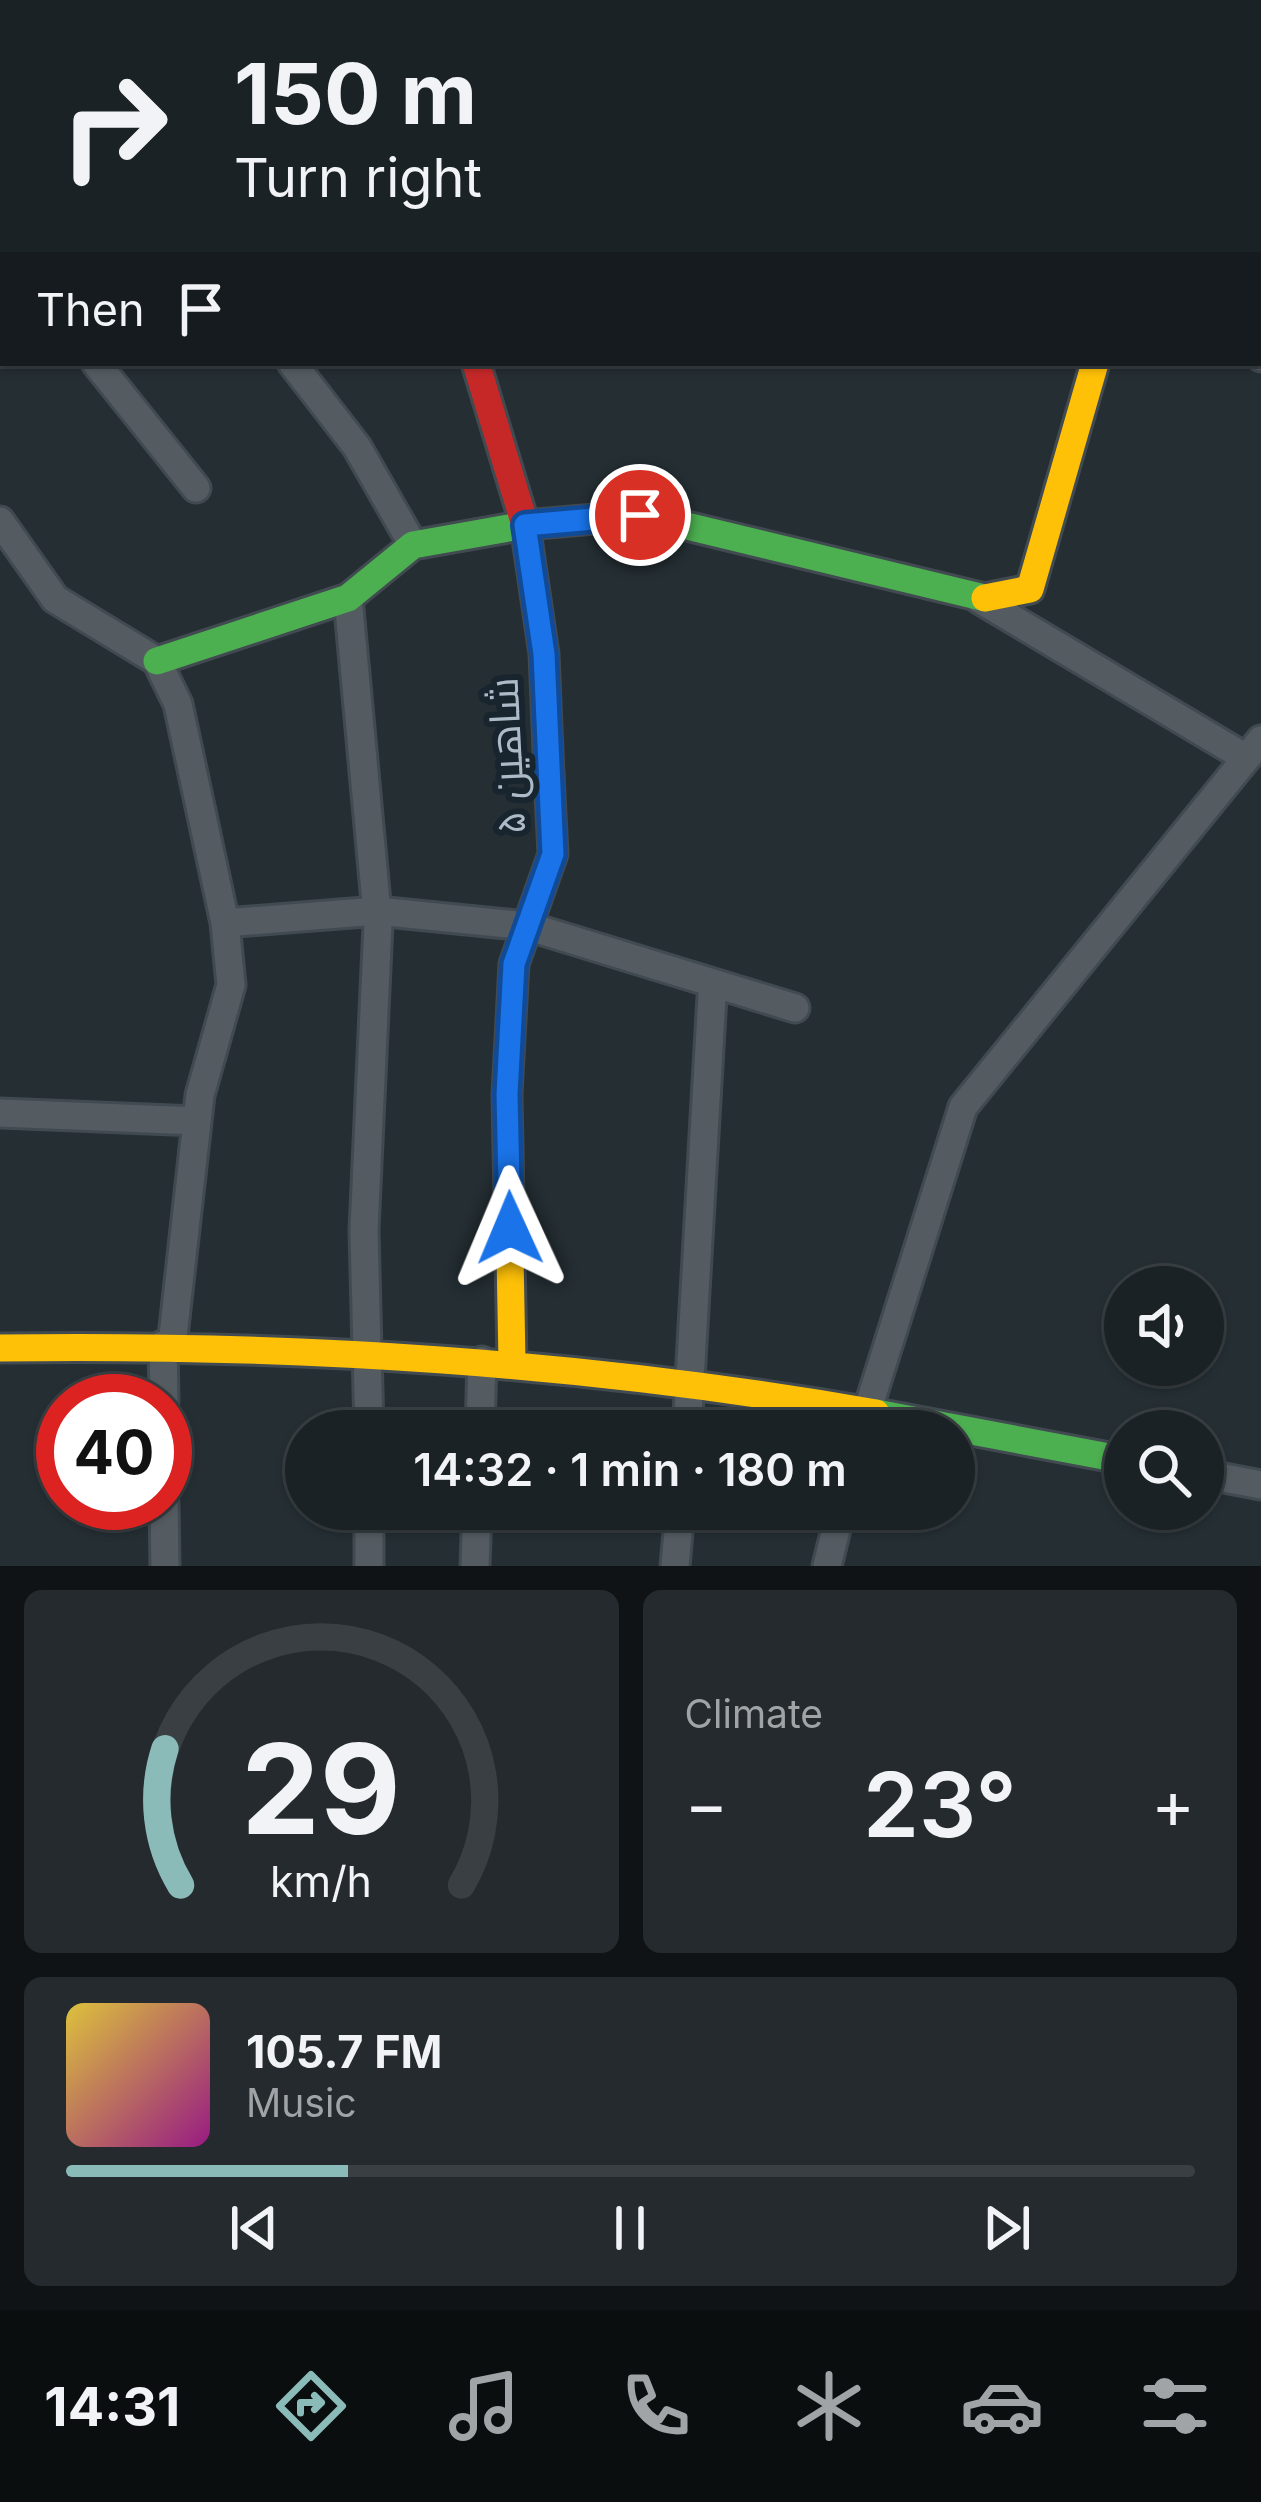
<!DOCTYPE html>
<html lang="en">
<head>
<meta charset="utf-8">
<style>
  :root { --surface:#1b2226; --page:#242a2e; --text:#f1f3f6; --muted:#a0a4a7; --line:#393f43; --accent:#8bbbb9 }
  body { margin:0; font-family:Inter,Cairo,sans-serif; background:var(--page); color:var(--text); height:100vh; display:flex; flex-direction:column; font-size:45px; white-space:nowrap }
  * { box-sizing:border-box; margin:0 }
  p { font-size:39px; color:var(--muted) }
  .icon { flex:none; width:66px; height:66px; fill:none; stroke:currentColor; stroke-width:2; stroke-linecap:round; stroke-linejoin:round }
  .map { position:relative; height:1566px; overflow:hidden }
  .details { display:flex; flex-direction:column; gap:24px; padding:24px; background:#0f1315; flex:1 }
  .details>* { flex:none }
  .hud { position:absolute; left:0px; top:0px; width:1263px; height:366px; box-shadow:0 3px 9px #0004,0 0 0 3px var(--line); background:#1b2226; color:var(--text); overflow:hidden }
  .fabs { position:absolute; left:1104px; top:1266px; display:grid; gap:24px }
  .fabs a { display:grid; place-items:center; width:120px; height:120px; border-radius:50%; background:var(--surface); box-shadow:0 3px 9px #0004,0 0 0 3px var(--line); font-size:60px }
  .speed { position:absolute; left:36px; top:1374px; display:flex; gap:24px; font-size:60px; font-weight:700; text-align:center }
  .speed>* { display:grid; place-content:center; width:156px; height:156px; border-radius:50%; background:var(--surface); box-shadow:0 3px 9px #0004,0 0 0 3px var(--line); line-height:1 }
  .speed .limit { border:18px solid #d22; background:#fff; color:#111 }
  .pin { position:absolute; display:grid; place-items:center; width:102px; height:102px; color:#fff; margin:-51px; border:6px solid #fff; border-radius:50%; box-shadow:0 3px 12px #0007 }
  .me { position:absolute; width:132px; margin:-66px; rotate:359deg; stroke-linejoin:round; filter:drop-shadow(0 0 9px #0008) }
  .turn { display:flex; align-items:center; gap:42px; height:252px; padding:0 36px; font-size:54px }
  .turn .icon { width:156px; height:156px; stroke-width:2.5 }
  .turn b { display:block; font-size:84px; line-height:102px }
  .then { display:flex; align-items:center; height:114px; padding:0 36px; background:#0003; gap:24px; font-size:45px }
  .big { font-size:90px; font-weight:600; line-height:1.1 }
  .details .widget { flex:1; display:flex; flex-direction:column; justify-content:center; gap:18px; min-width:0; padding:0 42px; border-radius:18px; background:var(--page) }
  .details .dial { align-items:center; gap:0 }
  .dial svg { height:312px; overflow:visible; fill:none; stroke:var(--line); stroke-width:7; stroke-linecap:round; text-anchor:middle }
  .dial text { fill:var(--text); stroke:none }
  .song { display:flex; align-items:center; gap:36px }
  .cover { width:144px; height:144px; border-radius:18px; background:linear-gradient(135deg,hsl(50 70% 55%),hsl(310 70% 35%)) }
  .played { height:12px; border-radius:6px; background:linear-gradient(90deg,var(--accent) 25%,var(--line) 25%) }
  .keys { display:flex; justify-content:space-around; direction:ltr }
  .heat { display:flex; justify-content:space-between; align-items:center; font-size:66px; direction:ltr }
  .details .tiles { flex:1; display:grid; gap:24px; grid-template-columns:1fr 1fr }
  .widget:last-child { grid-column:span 2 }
  .trip { position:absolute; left:285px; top:1410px; width:690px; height:120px; border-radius:60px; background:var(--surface); box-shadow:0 3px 9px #0004,0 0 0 3px var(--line); font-weight:600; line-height:120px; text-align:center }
  .tabs { display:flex; height:192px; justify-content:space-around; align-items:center; background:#0b0e0f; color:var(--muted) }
  .tabs .icon { width:84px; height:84px }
  .tabs .selected { color:var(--accent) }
  .tabs b { font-size:54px; color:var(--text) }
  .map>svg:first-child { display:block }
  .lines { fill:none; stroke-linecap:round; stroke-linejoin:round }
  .street-casing { stroke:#414a50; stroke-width:33 }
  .fast-casing { stroke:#414a50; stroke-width:33 }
  .slow-casing { stroke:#414a50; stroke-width:33 }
  .jam-casing { stroke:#414a50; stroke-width:33 }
  .street { stroke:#545c62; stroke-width:27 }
  .fast { stroke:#4caf50; stroke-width:27 }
  .slow { stroke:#ffc107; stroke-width:27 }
  .jam { stroke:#c62828; stroke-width:27 }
  .route-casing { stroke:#114b97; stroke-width:30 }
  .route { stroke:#1a73e8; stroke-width:21 }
  .labels { text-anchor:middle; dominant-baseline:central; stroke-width:12; stroke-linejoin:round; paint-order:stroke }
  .street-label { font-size:42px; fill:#acbbc7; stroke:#18252e }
</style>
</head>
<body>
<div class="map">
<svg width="1261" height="1566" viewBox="0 0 1261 1566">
  <rect width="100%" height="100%" fill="#242e33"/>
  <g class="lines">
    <defs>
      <path id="street" d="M131,0L132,3
        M275,0L276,3
        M889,0L890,3
        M199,3L202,0
        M727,3L733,0
        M1181,3L1183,0
        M0,183L3,180
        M0,211L3,217
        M1260,356L1261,357
        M96,363L196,488
        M292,363L357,447L413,545
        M0,521L55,599L157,661L178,704L225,923L231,985L200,1095L172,1345
        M348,598L378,924L364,1230L369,1431
        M979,599L1246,758
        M225,923L377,911L527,926L795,1008
        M0,1113L197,1121
        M163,1345L164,1401
        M480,1431L482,1361
        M687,1431L712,996
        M861,1431L963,1107L1261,740
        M1203,1474L1261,1485
        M164,1503L165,1566
        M369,1509V1566
        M475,1566L477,1509
        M675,1566L680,1509
        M827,1566L841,1509"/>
      <path id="fast" d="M157,661L348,598L413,545L525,525L641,515L985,598
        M876,1413L1125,1460"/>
      <path id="slow" d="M985,598L1030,589L1095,363
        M0,1348C296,1344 584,1362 876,1413
        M512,1362L507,1094L514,964L553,854L549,775"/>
      <path id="jam" d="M476,363L525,525L544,654L549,775"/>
    </defs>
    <!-- street casing -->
    <use href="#street" class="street-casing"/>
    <!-- fast casing -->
    <use href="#fast" class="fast-casing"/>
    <!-- slow casing -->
    <use href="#slow" class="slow-casing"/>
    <!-- jam casing -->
    <use href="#jam" class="jam-casing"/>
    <!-- street -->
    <use href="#street" class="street"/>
    <!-- fast -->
    <use href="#fast" class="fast"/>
    <!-- slow -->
    <use href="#slow" class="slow"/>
    <!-- jam -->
    <use href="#jam" class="jam"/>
  </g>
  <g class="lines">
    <defs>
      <path id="route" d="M510,1228L507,1094L514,964L553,854L544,654L525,525L640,515"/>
    </defs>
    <!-- route casing -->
    <use href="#route" class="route-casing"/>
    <!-- route -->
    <use href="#route" class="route"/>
  </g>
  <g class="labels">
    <!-- street labels -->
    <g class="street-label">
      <text transform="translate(506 756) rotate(-93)">شاهین ۵</text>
    </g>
  </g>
</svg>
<div class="fabs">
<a><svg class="icon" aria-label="sound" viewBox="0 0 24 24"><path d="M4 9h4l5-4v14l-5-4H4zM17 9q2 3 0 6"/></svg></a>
<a><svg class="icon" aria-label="search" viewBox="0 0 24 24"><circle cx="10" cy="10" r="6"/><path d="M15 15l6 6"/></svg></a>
</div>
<div class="speed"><div class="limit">40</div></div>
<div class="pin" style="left:640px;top:515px;background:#d93025"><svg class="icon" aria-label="arrive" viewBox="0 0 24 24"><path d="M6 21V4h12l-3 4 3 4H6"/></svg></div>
<svg class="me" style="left:510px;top:1228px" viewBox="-20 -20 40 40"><path d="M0-17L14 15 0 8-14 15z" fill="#1a73e8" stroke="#fff" stroke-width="4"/></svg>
<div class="trip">14:32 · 1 min · 180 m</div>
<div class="hud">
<div class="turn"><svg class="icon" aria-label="right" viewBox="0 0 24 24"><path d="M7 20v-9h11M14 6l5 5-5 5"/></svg><div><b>150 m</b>Turn right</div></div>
<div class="then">Then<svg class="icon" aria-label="arrive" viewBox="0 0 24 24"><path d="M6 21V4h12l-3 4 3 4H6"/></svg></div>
</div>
</div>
<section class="details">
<div class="tiles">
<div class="widget dial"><svg viewBox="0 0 100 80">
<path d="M14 69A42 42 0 1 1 86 69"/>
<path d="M14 69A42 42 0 0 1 10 34" stroke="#8bbbb9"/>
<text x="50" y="56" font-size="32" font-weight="700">29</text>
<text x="50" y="72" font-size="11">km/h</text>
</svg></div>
<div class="widget"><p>Climate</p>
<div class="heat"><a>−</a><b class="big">23°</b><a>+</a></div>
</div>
<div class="widget">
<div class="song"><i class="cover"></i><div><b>105.7 FM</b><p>Music</p></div></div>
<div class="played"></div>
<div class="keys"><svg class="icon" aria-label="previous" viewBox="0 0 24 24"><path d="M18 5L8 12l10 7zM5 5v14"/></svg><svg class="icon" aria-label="pause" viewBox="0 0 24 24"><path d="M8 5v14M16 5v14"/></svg><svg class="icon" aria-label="next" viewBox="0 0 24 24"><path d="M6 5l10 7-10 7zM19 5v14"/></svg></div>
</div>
</div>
</section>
<nav class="tabs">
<b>14:31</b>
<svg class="icon selected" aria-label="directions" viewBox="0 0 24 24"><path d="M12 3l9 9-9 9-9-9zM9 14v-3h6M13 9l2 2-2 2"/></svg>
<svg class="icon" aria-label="music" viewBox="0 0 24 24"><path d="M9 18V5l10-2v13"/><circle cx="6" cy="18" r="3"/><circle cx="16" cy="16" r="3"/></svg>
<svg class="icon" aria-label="phone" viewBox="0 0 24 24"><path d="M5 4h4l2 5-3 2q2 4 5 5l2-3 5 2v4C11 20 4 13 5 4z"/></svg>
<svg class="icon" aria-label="climate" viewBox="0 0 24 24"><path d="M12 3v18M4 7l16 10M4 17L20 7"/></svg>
<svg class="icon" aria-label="car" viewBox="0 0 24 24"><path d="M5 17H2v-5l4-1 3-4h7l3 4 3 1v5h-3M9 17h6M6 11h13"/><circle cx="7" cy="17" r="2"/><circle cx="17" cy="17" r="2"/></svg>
<svg class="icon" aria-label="filters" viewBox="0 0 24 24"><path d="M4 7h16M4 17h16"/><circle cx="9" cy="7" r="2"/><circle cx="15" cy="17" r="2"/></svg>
</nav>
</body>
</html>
